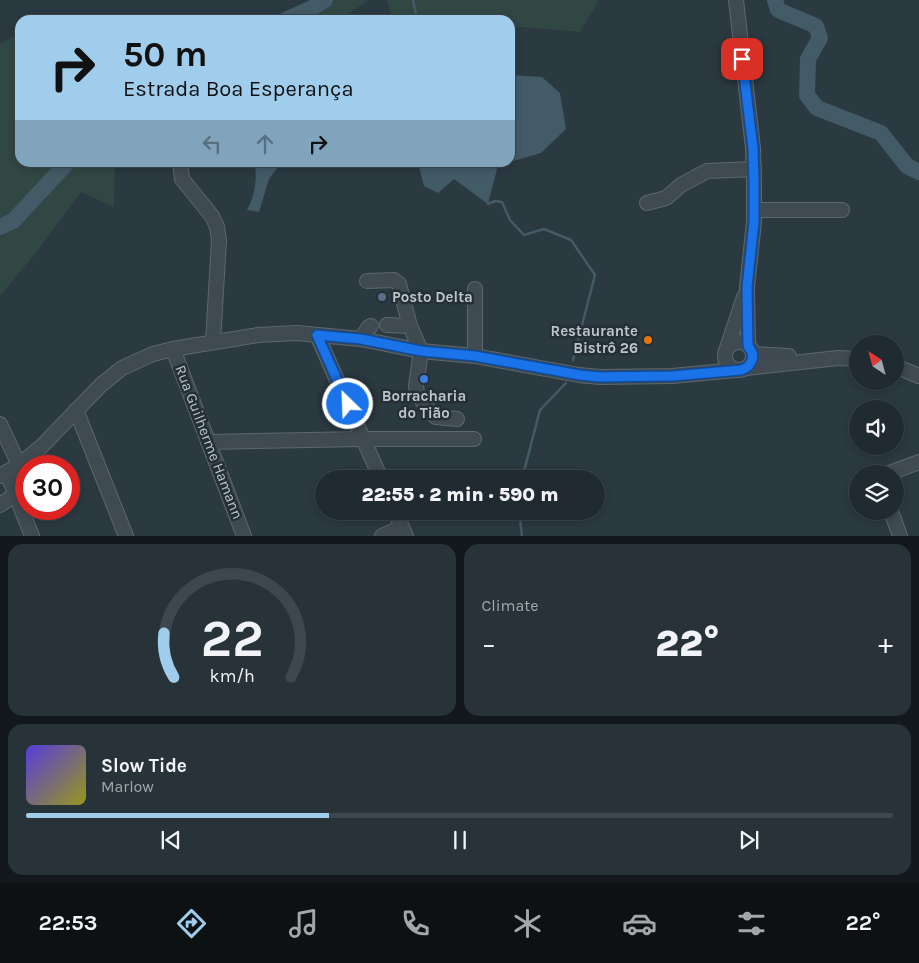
<!DOCTYPE html>
<html lang="en">
<head>
<meta charset="utf-8">
<style>
  body { margin:0; font-family:Karla,sans-serif; background:#283339; color:#f1f3f6; height:100vh; display:flex; flex-direction:column; font-size:19px; white-space:nowrap }
  * { box-sizing:border-box; margin:0 }
  p { font-size:16px; color:#a2a7ab }
  .icon { flex:none; width:28px; height:28px; fill:none; stroke:currentColor; stroke-width:2; stroke-linecap:round; stroke-linejoin:round }
  .map { position:relative; height:536px; overflow:hidden }
  .side { display:flex; flex-direction:column; gap:8px; padding:8px; background:#12181b; flex:1 }
  .side>* { flex:none }
  .banner { position:absolute; left:15px; top:15px; width:500px; height:152px; border-radius:15px; box-shadow:0 2px 8px #0003,0 0 0 1px #3d474d; background:#a0cdec; color:#111; overflow:hidden }
  .needle { width:32px; rotate:324deg }
  .controls { position:absolute; left:849px; top:335px; display:grid; gap:10px }
  .controls a { display:grid; place-items:center; width:55px; height:55px; border-radius:50%; background:#202b31; box-shadow:0 2px 8px #0003,0 0 0 1px #3d474d; font-size:25px }
  .speed { position:absolute; left:15px; top:455px; display:flex; gap:10px; font-size:25px; font-weight:700; text-align:center }
  .speed>* { display:grid; place-content:center; width:65px; height:65px; border-radius:50%; background:#202b31; box-shadow:0 2px 8px #0003,0 0 0 1px #3d474d; line-height:1 }
  .speed .limit { border:8px solid #d22; background:#fff; color:#111 }
  .pin { position:absolute; display:grid; place-items:center; width:42px; height:42px; color:#fff; margin:-21px; border-radius:10px; box-shadow:0 2px 8px #0006 }
  .me { position:absolute; width:55px; margin:-28px; rotate:336deg; stroke-linejoin:round; filter:drop-shadow(0 0 4px #0008) }
  .turn { display:flex; align-items:center; gap:18px; height:105px; padding:0 25px; font-size:22px }
  .turn .icon { width:65px; height:65px; stroke-width:2.5 }
  .turn b { display:block; font-size:35px; line-height:42px }
  .lanes { display:flex; align-items:center; height:48px; padding:0 25px; background:#0003; justify-content:center; gap:25px; direction:ltr }
  .lanes .off { opacity:.35 }
  .big { font-size:38px; font-weight:800; line-height:1.1 }
  .side .card { flex:1; display:flex; flex-direction:column; justify-content:center; gap:8px; min-width:0; padding:0 18px; border-radius:15px; background:#283339 }
  .side .dial { align-items:center; gap:0 }
  .dial svg { height:130px; overflow:visible; fill:none; stroke:#3d474d; stroke-width:7; stroke-linecap:round; text-anchor:middle }
  .dial text { fill:#f1f3f6; stroke:none }
  .song { display:flex; align-items:center; gap:15px }
  .cover { width:60px; height:60px; border-radius:8px; background:linear-gradient(135deg,hsl(250 70% 55%),hsl(60 70% 35%)) }
  .played { height:5px; border-radius:2px; background:linear-gradient(90deg,#a0cdec 35%,#3d474d 35%) }
  .keys { display:flex; justify-content:space-around; direction:ltr }
  .heat { display:flex; justify-content:space-between; align-items:center; font-size:28px; direction:ltr }
  .side .tiles { flex:1; display:grid; gap:8px; grid-template-columns:1fr 1fr }
  .card:last-child { grid-column:span 2 }
  .trip { position:absolute; left:315px; top:470px; width:290px; height:50px; border-radius:25px; background:#202b31; box-shadow:0 2px 8px #0003,0 0 0 1px #3d474d; font-weight:800; line-height:50px; text-align:center }
  .menu { display:flex; height:80px; justify-content:space-around; align-items:center; background:#0d1114; color:#a2a7ab }
  .menu .icon { width:35px; height:35px }
  .menu .selected { color:#a0cdec }
  .menu b { font-size:22px; color:#f1f3f6 }
  .map>svg:first-child { display:block }
  .green { fill:#314743 }
  .water { fill:#435a67 }
  .lines { fill:none; stroke-linecap:round; stroke-linejoin:round }
  .stream { stroke:#435a67; stroke-width:2.5 }
  .river { stroke:#435a67; stroke-width:16 }
  .minor-casing { stroke:#5d686e; stroke-width:16 }
  .minor { stroke:#3f4a51; stroke-width:14 }
  .route-casing { stroke:#114b97; stroke-width:12 }
  .route { stroke:#1a73e8; stroke-width:9 }
  .service-dot { fill:#5c6f8a; stroke:#242f36; stroke-width:2 }
  .food-dot { fill:#e8710a; stroke:#242f36; stroke-width:2 }
  .shop-dot { fill:#3f7fe0; stroke:#242f36; stroke-width:2 }
  .labels { text-anchor:middle; stroke-width:5; stroke-linejoin:round; paint-order:stroke }
  .poi-label { font-size:15px; font-weight:bold; fill:#bcc5cb; stroke:#242f36; text-anchor:start }
  .street-label { font-size:15px; fill:#bcc5cb; stroke:#242f36 }
</style>
</head>
<body>
<div class="map">
<svg width="919" height="536" viewBox="0 0 919 536">
  <rect width="100%" height="100%" fill="#2b3941"/>
  <!-- green -->
  <g class="green">
    <path d="M314,0H369L339,20H267Z"/>
    <path d="M387,0H599L580,32L510,26V20H392Z"/>
    <path d="M20,33V162L115,163L114,207L81,192L38,250L0,296V44Z"/>
  </g>
  <!-- water -->
  <g class="water">
    <path d="M510,75L542,77L560,93L566,129L541,153L510,162Z"/>
    <path d="M255,163H281L269,179L259,212L247,210C255,195 257,180 255,163Z"/>
    <path d="M413,163H506L498,165L488,204L454,179L438,193L424,186L419,167Z"/>
  </g>
  <g class="lines">
    <!-- stream -->
    <g class="stream">
      <path d="M413,0L417,20"/>
      <path d="M488,204L495,201L502,202L510,220L524,235L544,229L571,240L595,275L573,360"/>
      <path d="M522,479L540,410L566,383"/>
      <path d="M519,511L522,536"/>
    </g>
    <!-- river -->
    <g class="river">
      <path d="M775,0L778,10L816,26L820,38L808,59L807,95L817,108L881,133L907,166L919,172"/>
      <path d="M285,20L312,8L325,0"/>
      <path d="M0,227L13,221L68,162"/>
    </g>
    <!-- minor casing -->
    <g class="minor-casing">
      <g id="minor">
        <path d="M736,0L753,148L754,183V222L747,287L748,345"/>
        <path d="M180,162L182,179L212,216L217,227L219,240L213,342"/>
        <path d="M647,203L666,198L681,185L707,171L754,169"/>
        <path d="M754,210H842"/>
        <path d="M367,281L394,280L399,284L410,326L421,351L416,386L417,393L430,412L436,417L457,419"/>
        <path d="M387,325L410,326"/>
        <path d="M317,335L381,479"/>
        <path d="M361,339L368,328L371,326"/>
        <circle cx="739" cy="356" r="14"/>
        <path d="M727,348L744,297"/>
        <path d="M173,349L244,536"/>
        <path d="M753,354L789,356"/>
        <path d="M475,356V289"/>
        <path d="M895,366L919,376"/>
        <path d="M746,368L838,358L858,359"/>
        <path d="M76,410L126,536"/>
        <path d="M0,424L19,465"/>
        <path d="M208,442L363,439H474"/>
        <path d="M7,473L32,536"/>
        <path d="M887,474L919,462"/>
        <path d="M0,476L19,465L41,447L101,385L122,368L153,354L173,349L258,335L297,333L361,339L421,351L475,356L579,375L600,377L672,376L735,370"/>
        <path d="M0,505L16,494"/>
        <path d="M395,511L406,536"/>
        <path d="M891,511L900,536"/>
        <path d="M382,536L402,527"/>
      </g>
    </g>
    <!-- minor -->
    <use href="#minor" class="minor"/>
  </g>
  <g class="lines">
    <!-- route casing -->
    <g class="route-casing">
      <path id="route" d="M348,404L317,335L361,339L421,351L475,356L580,375L600,377L672,376L741,370C753,366 756,355 748,346L747,287L754,222V183L753,148L742,59"/>
    </g>
    <!-- route -->
    <use href="#route" class="route"/>
  </g>
  <!-- markers -->
  <circle class="service-dot" cx="382" cy="297" r="5"/>
  <circle class="food-dot" cx="648" cy="340" r="5"/>
  <circle class="shop-dot" cx="424" cy="379" r="5"/>
  <g class="labels">
    <!-- poi labels -->
    <g class="poi-label">
      <text x="392" y="302">Posto Delta</text>
      <text x="638" y="336" text-anchor="end">Restaurante<tspan x="638" dy="17">Bistrô 26</tspan></text>
      <text x="424" y="401" text-anchor="middle">Borracharia<tspan x="424" dy="17">do Tião</tspan></text>
    </g>
    <!-- street labels -->
    <g class="street-label">
      <text transform="translate(209 442) rotate(69)" y="5">Rua Guilherme Hamann</text>
    </g>
  </g>
</svg>
<div class="controls">
<a><svg class="needle" viewBox="-14 -14 28 28"><path d="M0-13l5 13h-10z" fill="#e53935"/><path d="M0 13l5-13h-10z" fill="#a2a7ab"/></svg></a>
<a><svg class="icon" aria-label="sound" viewBox="0 0 24 24"><path d="M4 9h4l5-4v14l-5-4H4zM17 9q2 3 0 6"/></svg></a>
<a><svg class="icon" aria-label="layers" viewBox="0 0 24 24"><path d="M12 4l9 5-9 5-9-5zM3 14l9 5 9-5"/></svg></a>
</div>
<div class="speed"><div class="limit">30</div></div>
<div class="pin" style="left:742px;top:59px;background:#d93025"><svg class="icon" aria-label="arrive" viewBox="0 0 24 24"><path d="M6 21V4h12l-3 4 3 4H6"/></svg></div>
<svg class="me" style="left:348px;top:404px" viewBox="-20 -20 40 40"><circle r="17" fill="#1a73e8" stroke="#fff" stroke-width="3"/><path d="M0-11L8 9 0 5-8 9z" fill="#fff"/></svg>
<div class="trip">22:55 · 2 min · 590 m</div>
<div class="banner">
<div class="turn"><svg class="icon" aria-label="right" viewBox="0 0 24 24"><path d="M7 20v-9h11M14 6l5 5-5 5"/></svg><div><b>50 m</b>Estrada Boa Esperança</div></div>
<div class="lanes"><svg class="icon off" aria-label="left" viewBox="0 0 24 24"><path d="M17 20v-9H6M10 6l-5 5 5 5"/></svg><svg class="icon off" aria-label="ahead" viewBox="0 0 24 24"><path d="M12 20V5M6 11l6-6 6 6"/></svg><svg class="icon" aria-label="right" viewBox="0 0 24 24"><path d="M7 20v-9h11M14 6l5 5-5 5"/></svg></div>
</div>
</div>
<section class="side">
<div class="tiles">
<div class="card dial"><svg viewBox="0 0 100 80">
<path d="M14 69A42 42 0 1 1 86 69"/>
<path d="M14 69A42 42 0 0 1 8 42" stroke="#a0cdec"/>
<text x="50" y="56" font-size="32" font-weight="700">22</text>
<text x="50" y="72" font-size="11">km/h</text>
</svg></div>
<div class="card"><p>Climate</p>
<div class="heat"><a>−</a><b class="big">22°</b><a>+</a></div>
</div>
<div class="card">
<div class="song"><i class="cover"></i><div><b>Slow Tide</b><p>Marlow</p></div></div>
<div class="played"></div>
<div class="keys"><svg class="icon" aria-label="previous" viewBox="0 0 24 24"><path d="M18 5L8 12l10 7zM5 5v14"/></svg><svg class="icon" aria-label="pause" viewBox="0 0 24 24"><path d="M8 5v14M16 5v14"/></svg><svg class="icon" aria-label="next" viewBox="0 0 24 24"><path d="M6 5l10 7-10 7zM19 5v14"/></svg></div>
</div>
</div>
</section>
<nav class="menu">
<b>22:53</b>
<svg class="icon selected" aria-label="directions" viewBox="0 0 24 24"><path d="M12 3l9 9-9 9-9-9zM9 14v-3h6M13 9l2 2-2 2"/></svg>
<svg class="icon" aria-label="music" viewBox="0 0 24 24"><path d="M9 18V5l10-2v13"/><circle cx="6" cy="18" r="3"/><circle cx="16" cy="16" r="3"/></svg>
<svg class="icon" aria-label="phone" viewBox="0 0 24 24"><path d="M5 4h4l2 5-3 2q2 4 5 5l2-3 5 2v4C11 20 4 13 5 4z"/></svg>
<svg class="icon" aria-label="climate" viewBox="0 0 24 24"><path d="M12 3v18M4 7l16 10M4 17L20 7"/></svg>
<svg class="icon" aria-label="car" viewBox="0 0 24 24"><path d="M5 17H2v-5l4-1 3-4h7l3 4 3 1v5h-3M9 17h6M6 11h13"/><circle cx="7" cy="17" r="2"/><circle cx="17" cy="17" r="2"/></svg>
<svg class="icon" aria-label="filters" viewBox="0 0 24 24"><path d="M4 7h16M4 17h16"/><circle cx="9" cy="7" r="2"/><circle cx="15" cy="17" r="2"/></svg>
<b>22°</b>
</nav>
</body>
</html>
